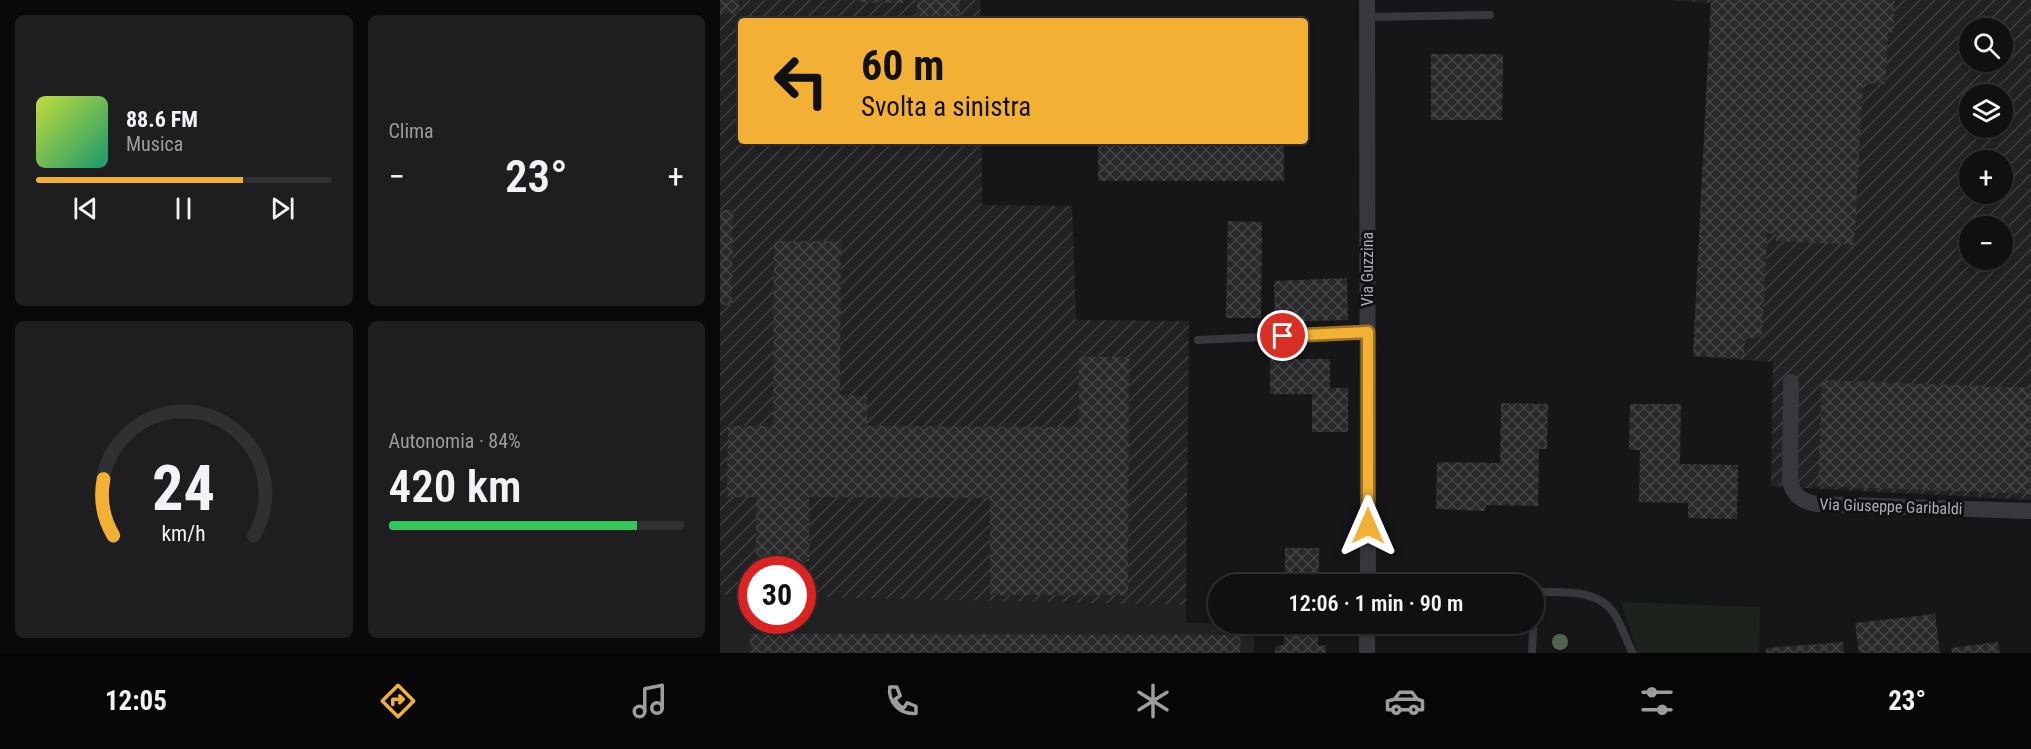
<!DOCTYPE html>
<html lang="it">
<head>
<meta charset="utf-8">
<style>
  body { margin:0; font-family:"Roboto Condensed",sans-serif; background:#1e1e20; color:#f1f3f6; height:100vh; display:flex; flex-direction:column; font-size:22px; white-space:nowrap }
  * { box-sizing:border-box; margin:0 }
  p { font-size:20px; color:#9c9d9f }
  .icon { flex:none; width:33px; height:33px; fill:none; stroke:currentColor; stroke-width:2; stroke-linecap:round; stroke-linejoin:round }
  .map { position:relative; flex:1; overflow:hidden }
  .drawer { display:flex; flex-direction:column; gap:15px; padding:15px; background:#09090a; width:720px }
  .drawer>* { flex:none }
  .banner { position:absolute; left:18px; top:18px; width:570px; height:126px; border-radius:6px; box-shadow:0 3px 9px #0003,0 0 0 2px #303032; background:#f2b134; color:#111; overflow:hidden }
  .fabs { position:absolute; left:1239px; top:18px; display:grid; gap:12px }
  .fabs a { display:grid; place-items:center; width:54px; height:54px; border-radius:50%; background:#101012; box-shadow:0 3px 9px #0003,0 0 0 2px #303032; font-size:30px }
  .speed { position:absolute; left:18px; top:556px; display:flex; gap:12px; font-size:30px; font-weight:700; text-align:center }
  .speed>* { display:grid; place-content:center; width:78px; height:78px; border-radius:50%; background:#101012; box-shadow:0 3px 9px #0003,0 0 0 2px #303032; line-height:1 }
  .speed .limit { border:9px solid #d22; background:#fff; color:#111 }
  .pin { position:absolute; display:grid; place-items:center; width:51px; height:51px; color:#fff; margin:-26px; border:3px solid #fff; border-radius:50%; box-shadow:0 2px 6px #0007 }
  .me { position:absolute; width:66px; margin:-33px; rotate:0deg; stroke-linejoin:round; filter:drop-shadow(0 0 4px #0008) }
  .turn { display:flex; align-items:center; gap:21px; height:126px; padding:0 24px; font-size:27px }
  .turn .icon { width:78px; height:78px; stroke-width:2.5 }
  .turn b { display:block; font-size:42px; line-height:51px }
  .big { font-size:45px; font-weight:600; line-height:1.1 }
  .drawer .widget { flex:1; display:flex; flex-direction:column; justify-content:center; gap:9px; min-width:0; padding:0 21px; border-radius:9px; background:#1e1e20 }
  .drawer .dial { align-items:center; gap:0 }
  .dial svg { height:156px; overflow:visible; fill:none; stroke:#303032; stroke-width:7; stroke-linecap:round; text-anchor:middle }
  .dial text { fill:#f1f3f6; stroke:none }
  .song { display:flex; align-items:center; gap:18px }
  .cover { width:72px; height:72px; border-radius:9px; background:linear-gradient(135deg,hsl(70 70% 55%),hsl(160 70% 35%)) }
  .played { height:6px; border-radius:3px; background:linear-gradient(90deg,#f2b134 70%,#303032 70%) }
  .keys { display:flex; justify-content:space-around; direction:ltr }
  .heat { display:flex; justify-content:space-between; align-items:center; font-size:33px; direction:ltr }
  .charge { height:9px; border-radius:4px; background:linear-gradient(90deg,#34c759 84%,#303032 0) }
  .drawer .tiles { flex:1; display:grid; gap:15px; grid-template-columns:repeat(2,1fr) }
  .trip { position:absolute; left:488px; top:574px; width:336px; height:60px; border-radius:30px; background:#101012; box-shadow:0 3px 9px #0003,0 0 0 2px #303032; font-weight:600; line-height:60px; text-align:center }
  .menu { display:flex; height:96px; justify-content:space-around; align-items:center; background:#060607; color:#9c9d9f }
  .menu .icon { width:42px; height:42px }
  .menu .active { color:#f2b134 }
  .menu b { font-size:27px; color:#f1f3f6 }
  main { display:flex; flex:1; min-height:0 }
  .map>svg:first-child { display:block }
  .built { fill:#222225 }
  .industrial { fill:url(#industrial-furrows); fill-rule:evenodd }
  .park { fill:#1c231d }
  .building { fill:url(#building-cross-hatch) }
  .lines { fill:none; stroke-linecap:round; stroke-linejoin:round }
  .lane { stroke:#37383d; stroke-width:8 }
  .street { stroke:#37383d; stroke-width:16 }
  .tree { fill:#506452 }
  .route-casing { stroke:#9d7322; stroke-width:15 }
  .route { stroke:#f2b134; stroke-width:10 }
  .labels { text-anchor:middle; stroke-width:6; stroke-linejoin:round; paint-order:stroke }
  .street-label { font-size:16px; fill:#a8adb8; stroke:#111113 }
</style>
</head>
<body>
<main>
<section class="drawer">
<div class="tiles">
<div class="widget">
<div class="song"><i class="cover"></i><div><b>88.6 FM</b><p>Musica</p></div></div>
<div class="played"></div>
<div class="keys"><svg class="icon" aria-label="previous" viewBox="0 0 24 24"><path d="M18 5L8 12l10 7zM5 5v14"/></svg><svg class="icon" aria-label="pause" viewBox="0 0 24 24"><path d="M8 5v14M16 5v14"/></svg><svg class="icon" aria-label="next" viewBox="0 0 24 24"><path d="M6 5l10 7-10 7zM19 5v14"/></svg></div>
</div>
<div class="widget"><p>Clima</p>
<div class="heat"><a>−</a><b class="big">23°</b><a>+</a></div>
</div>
<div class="widget dial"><svg viewBox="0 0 100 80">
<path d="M14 69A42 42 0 1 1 86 69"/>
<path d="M14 69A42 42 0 0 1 9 40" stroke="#f2b134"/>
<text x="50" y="56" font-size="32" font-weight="700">24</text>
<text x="50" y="72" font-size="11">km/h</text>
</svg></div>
<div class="widget"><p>Autonomia · 84%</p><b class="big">420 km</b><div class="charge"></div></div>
</div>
</section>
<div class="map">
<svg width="1311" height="653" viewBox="0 0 1311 653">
  <defs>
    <pattern id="industrial-furrows" width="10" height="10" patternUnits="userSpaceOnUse" patternTransform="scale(1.5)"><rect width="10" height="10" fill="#222225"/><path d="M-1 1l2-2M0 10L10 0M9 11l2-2" fill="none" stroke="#3f3f43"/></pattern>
    <pattern id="building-cross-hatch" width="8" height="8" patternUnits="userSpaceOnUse" patternTransform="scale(1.5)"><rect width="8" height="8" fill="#29292c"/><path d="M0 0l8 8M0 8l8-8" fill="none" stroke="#454548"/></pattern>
  </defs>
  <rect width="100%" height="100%" fill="#161618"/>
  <!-- built -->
  <path class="built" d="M0,595L31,596L32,621H82L83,597L466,605V623L534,624V653H0Z"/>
  <!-- industrial -->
  <g class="industrial">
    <path d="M0,0H260L261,21H21V141H262V205L352,206L356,320L469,321L466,605L83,597L82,570H32L31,596L0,595Z"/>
    <path d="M949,0H1311V500L1051,486L1053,362L973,356L991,3ZM1250,28H1282V62H1250ZM1250,94H1282V128H1250ZM1250,160H1282V194H1250ZM1250,226H1282V260H1250Z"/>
  </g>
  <!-- park -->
  <path class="park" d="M901,602L1040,607L1039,653H918Z"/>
  <!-- building -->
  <g class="building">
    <path d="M0,0H19V14L0,13Z"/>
    <path d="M137,0H183V3L137,2Z"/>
    <path d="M197,0H240L239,21H197Z"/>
    <path d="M991,0H1175L1173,33H1168L1165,84L1143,83L1134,245L1056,241V234L1047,233L1042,338H1025L1024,358L973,356Z"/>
    <path d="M711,54H783L782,120H711Z"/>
    <rect x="378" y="141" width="186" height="40"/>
    <path d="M0,210H13L12,305H0Z"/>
    <path d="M508,221L542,222L541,318H506Z"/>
    <path d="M54,241H121L120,395L147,396V426L359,427V357H409L408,595H270V498L89,497V561H36V497H7L8,426H53Z"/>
    <path d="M627,278L628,320L555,322L554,281Z"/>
    <path d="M550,359H610V388H628V432H592V394H550Z"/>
    <path d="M1102,380L1311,388V494L1098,486Z"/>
    <path d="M781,403L828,404L827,449H819L818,506L766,505L765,511L716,509L717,462L780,463Z"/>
    <path d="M910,404H961L960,464L1018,465L1017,519L968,518V503L919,502L920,450H909Z"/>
    <rect x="565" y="548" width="34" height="37"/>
    <path d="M1215,614L1220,653H1139L1135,623Z"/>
    <path d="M564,624H598V646L606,645V653H555L556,646L564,645Z"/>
    <path d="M30,634L521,635L520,653H30Z"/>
    <path d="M1123,642L1124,653H1046V648Z"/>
    <path d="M1278,642L1280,653H1232L1231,648Z"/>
  </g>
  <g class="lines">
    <!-- lane -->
    <g class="lane">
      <path d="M647,17L770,15"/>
      <path d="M478,340L647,332"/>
      <path d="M813,592C841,593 878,587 895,615C902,626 906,641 913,653"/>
      <path d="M812,652L815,592"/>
    </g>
    <!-- street -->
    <g class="street">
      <path d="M647,0L648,585"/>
      <path d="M1071,382L1070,481C1073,496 1083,502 1097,504L1311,511"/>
      <path d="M647,653V624"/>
    </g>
  </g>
  <!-- trees -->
  <circle class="tree" cx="840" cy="642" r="8"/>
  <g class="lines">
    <!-- route casing -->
    <g class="route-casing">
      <path id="route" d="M563,336L648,332V526"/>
    </g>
    <!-- route -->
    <use href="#route" class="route"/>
  </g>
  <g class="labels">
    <!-- street labels -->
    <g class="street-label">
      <text transform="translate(647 269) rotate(-90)" y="6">Via Guzzina</text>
      <text transform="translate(1171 506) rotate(2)" y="6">Via Giuseppe Garibaldi</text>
    </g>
  </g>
</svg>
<div class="fabs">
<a><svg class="icon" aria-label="search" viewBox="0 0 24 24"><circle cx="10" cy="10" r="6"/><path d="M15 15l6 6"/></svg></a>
<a><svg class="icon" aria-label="layers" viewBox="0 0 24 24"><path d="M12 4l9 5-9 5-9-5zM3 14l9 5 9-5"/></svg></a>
<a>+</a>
<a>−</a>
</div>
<div class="speed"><div class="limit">30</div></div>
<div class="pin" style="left:563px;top:336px;background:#d93025"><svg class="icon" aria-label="arrive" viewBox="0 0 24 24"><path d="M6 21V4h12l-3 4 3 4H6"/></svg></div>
<svg class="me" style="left:648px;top:526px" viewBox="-20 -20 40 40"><path d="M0-17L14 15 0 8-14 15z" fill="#f2b134" stroke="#fff" stroke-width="4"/></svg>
<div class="trip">12:06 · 1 min · 90 m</div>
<div class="banner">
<div class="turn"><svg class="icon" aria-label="left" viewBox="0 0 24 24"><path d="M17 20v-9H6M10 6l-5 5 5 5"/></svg><div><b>60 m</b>Svolta a sinistra</div></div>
</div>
</div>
</main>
<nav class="menu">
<b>12:05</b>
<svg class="icon active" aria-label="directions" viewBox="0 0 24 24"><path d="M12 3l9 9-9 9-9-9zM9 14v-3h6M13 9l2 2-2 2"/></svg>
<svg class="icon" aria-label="music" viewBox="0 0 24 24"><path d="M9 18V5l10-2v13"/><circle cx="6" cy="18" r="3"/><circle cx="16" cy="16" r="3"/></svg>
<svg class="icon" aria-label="phone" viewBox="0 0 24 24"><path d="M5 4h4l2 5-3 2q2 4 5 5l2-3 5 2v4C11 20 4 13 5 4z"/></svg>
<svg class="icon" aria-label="climate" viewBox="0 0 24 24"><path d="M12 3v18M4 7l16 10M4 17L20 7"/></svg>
<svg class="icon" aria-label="car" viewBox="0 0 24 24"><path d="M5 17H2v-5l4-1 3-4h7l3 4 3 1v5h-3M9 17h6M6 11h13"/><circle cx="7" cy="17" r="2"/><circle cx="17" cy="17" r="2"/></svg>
<svg class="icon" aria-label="filters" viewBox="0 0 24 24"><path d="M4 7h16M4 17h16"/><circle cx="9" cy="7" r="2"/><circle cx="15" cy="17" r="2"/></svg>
<b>23°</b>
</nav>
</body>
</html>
